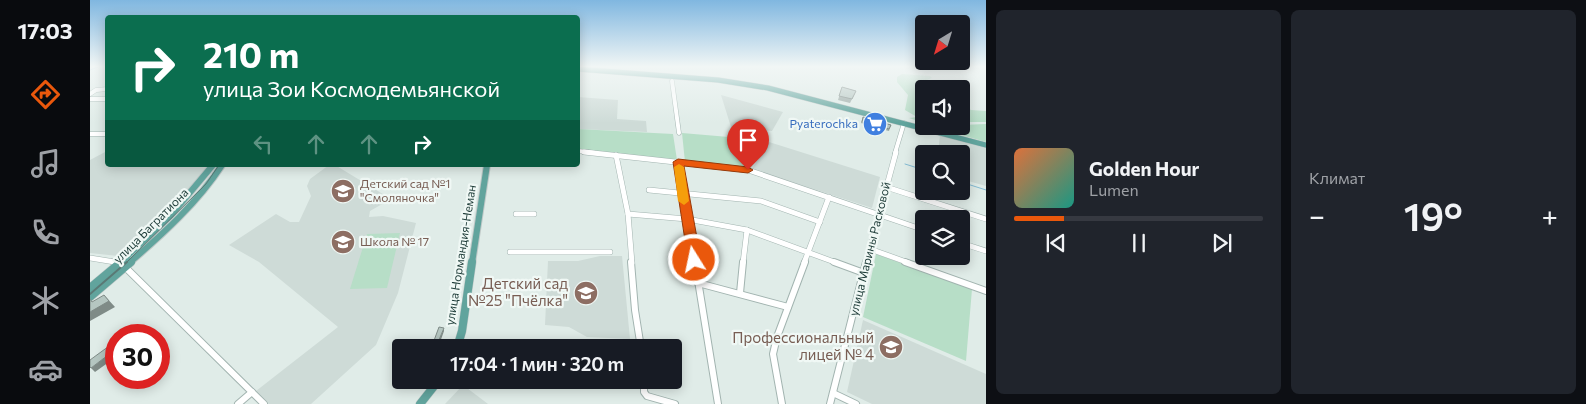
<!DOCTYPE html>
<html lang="ru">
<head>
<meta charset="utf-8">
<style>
  body { margin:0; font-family:Commissioner,sans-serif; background:#20242c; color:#f1f3f6; height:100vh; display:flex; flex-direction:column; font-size:19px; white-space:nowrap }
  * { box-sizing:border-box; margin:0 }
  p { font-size:16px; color:#9ea1a6 }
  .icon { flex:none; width:28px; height:28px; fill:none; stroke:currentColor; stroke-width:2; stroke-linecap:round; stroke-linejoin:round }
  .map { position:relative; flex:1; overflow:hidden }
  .side { display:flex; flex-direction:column; gap:10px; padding:10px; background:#0d0f14; width:600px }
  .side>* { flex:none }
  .top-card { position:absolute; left:15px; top:15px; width:475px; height:152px; border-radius:5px; box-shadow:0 2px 12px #0003; background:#0b6e4f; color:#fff; overflow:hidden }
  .needle { width:32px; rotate:218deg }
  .fabs { position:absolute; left:825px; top:15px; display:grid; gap:10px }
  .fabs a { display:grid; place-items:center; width:55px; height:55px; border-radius:5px; background:#171b24; box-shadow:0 2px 12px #0003; font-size:25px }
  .speed { position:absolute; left:15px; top:324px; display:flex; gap:10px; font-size:25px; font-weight:700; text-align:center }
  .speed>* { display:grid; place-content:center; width:65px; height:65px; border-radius:50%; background:#171b24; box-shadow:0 2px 12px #0003; line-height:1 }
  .speed .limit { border:8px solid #d22; background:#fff; color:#111 }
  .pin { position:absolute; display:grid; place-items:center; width:42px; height:42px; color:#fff; margin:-51px -21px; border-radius:50% 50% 50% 0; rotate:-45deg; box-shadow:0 0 5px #0007 }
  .pin .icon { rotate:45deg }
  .me { position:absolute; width:55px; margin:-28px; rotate:350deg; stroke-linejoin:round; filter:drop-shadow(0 0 4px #0008) }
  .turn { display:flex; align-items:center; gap:18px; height:105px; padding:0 15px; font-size:22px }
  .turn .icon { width:65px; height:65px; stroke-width:2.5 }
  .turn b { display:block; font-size:35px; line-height:42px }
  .lanes { display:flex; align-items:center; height:48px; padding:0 15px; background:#0003; justify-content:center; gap:25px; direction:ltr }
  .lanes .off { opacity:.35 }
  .big { font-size:38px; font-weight:600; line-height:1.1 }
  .side .card { flex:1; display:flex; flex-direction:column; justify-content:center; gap:8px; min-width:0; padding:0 18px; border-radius:8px; background:#20242c }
  .song { display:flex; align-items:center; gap:15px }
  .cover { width:60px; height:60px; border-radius:8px; background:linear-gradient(135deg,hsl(20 70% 55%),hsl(170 70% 35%)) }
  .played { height:5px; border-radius:2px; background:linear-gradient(90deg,#ea580c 20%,#363941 20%) }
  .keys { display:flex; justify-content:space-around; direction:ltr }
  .heat { display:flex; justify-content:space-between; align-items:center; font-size:28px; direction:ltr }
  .side .tiles { flex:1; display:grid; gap:10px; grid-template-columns:repeat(2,1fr) }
  .trip { position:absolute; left:302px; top:339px; width:290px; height:50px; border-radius:5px; background:#171b24; box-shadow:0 2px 12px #0003; font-weight:600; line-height:50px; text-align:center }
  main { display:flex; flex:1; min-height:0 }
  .dock { display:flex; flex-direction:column; width:90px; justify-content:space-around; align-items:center; background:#090b0e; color:#9ea1a6 }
  .dock .icon { width:35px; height:35px }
  .dock .active { color:#ea580c }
  .dock b { font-size:22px; color:#f1f3f6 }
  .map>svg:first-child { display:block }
  .built { fill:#cedbd7 }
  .green { fill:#b7dec7 }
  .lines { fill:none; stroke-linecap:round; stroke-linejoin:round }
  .stream { stroke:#84bcd4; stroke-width:1 }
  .minor-far2-casing { stroke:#a2b4b0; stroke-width:5 }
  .minor-far1-casing { stroke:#a2b4b0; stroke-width:6 }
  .minor-casing { stroke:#a2b4b0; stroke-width:8 }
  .major-far2-casing { stroke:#c0c9c8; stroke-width:6 }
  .major-far1-casing { stroke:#c0c9c8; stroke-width:8 }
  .major-casing { stroke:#c0c9c8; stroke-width:9 }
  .minor-far2 { stroke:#fff; stroke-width:4 }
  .minor-far1 { stroke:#fff; stroke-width:5 }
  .minor { stroke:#fff; stroke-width:6 }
  .major-far2 { stroke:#61a49d; stroke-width:5 }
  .major-far1 { stroke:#61a49d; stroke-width:6 }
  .major { stroke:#61a49d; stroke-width:8 }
  .tram-far1 { stroke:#5a7975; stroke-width:1 }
  .tram { stroke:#5a7975; stroke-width:2 }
  .wall { fill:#9caaa6 }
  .shaded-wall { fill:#7f8b87 }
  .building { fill:#b5c6c1; stroke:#7f8b87 }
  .route { fill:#ea580c; stroke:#983908 }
  .slow { fill:#f59e0b }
  .labels { text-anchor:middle; stroke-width:4.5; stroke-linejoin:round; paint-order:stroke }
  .shop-label { font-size:12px; fill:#366cbe; stroke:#f0f8f5; text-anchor:end }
  .education-label { font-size:12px; fill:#785e54; stroke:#f0f8f5; text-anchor:start }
  .street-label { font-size:12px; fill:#1f3d39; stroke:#f0f8f5 }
  .near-education-label { font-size:15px; fill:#785e54; stroke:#f0f8f5; text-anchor:end }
</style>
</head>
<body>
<main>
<nav class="dock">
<b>17:03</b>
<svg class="icon active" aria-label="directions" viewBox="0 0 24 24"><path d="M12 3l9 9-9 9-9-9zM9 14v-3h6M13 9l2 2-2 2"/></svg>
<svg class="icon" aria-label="music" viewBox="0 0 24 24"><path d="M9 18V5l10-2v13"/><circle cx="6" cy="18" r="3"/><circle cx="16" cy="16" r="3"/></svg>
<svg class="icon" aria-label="phone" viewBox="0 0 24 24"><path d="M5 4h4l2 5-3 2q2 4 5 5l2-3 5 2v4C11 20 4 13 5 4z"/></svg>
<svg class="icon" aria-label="climate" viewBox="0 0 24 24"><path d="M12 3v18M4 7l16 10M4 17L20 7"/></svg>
<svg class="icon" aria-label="car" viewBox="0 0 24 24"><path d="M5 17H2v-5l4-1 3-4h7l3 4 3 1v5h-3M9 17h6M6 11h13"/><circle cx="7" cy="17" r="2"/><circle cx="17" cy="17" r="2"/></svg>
</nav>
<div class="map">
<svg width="896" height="404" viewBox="0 0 896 404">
  <rect width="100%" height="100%" fill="#e0ece8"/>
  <!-- built -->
  <g class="built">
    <path d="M631,95L693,112L682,131L641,127Z"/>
    <path d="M488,97L528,100L527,119L556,121L557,132L488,129Z"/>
    <path d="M850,135L896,148V186L871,179V154H848Z"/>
    <path d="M679,142L790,177L782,208L662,169Z"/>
    <path d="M17,151L18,165H118L105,183L28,256L0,253V160Z"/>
    <path d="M239,165H245L301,199L280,211L279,217L293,216L326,223L308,293L286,345L221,404H179L166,391L248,327L169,262L139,245L186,214L200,222H209L221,196L217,186L220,179Z"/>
    <path d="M510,256H532L540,339L497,337L479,327L455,325L458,261H488Z"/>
    <path d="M773,320L896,374V404H782L757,392Z"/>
    <path d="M373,385L398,404H355Z"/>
  </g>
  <!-- green -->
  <g class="green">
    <path d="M812,74L840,76L842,78L837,80L848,89H834V123L819,118L827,117L815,110L818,95L807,82V77Z"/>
    <path d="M871,104L881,110L896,111V122H871V118H877L871,112Z"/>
    <path d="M896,124V142L839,126H871V125Z"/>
    <path d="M488,129L583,134L587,160L488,149Z"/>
    <path d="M592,133L675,140L660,169L595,162Z"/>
    <path d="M310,233L297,288L260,289L277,234Z"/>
    <path d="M786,254L882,289L876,361L773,317Z"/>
  </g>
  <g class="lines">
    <!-- stream -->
    <g class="stream">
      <path d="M0,70L8,67"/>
      <path d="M815,164L834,170"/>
      <path d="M871,182L896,190"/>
    </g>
    <!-- minor-far2 casing -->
    <g class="minor-far2-casing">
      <g id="minor-far2">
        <path d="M582,81L589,133"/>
        <path d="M0,94L6,90L18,89"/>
        <path d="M0,99H18"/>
        <path d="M0,134H18"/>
        <path d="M488,151L505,153"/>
        <path d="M805,153L814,123"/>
      </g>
    </g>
    <!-- minor-far1 casing -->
    <g class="minor-far1-casing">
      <g id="minor-far1">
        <path d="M494,152L658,170L834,230"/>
        <path d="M526,155L538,214L542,263"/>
        <path d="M588,162L605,263"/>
        <path d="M796,187L896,219"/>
        <path d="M559,190L671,201L730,222"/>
        <path d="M426,214H444"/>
        <path d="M538,214L597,219L657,230L747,263"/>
        <path d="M871,243L896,251"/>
        <path d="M780,249L819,263"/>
        <path d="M420,252H520"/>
        <path d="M0,258L31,263"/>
        <path d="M653,263L657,230"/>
        <path d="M714,263L739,197"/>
        <path d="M776,263L806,152"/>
      </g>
    </g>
    <!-- minor casing -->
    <g class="minor-casing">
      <g id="minor">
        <path d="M24,262L31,263L174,404"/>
        <path d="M541,262L545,310L551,348"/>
        <path d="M605,262L628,404"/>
        <path d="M744,262L774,273"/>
        <path d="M815,262L896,291"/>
        <path d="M608,283L698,307"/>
        <path d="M650,293L653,262"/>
        <path d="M554,380V392L557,396L585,404"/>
        <path d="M743,393L766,404"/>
        <path d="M148,404L162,392"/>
        <path d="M692,404L683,354L687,337L715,262"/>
        <path d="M740,404L776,262"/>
      </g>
    </g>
    <!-- major-far2 casing -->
    <g class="major-far2-casing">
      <path id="major-far2" d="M488,69L628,80L678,88L896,145"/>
    </g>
    <!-- major-far1 casing -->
    <g class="major-far1-casing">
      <g id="major-far1">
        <path d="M30,263L81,215L123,165"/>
        <path d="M39,263C73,234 108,202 132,165"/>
        <path d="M382,263L397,165"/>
      </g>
    </g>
    <!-- major casing -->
    <g class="major-casing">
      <g id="major">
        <path d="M0,288L31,262"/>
        <path d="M0,297L41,262"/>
        <path d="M367,348L372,331L382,262"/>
        <path d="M330,404L349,380"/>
      </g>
    </g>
    <!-- minor-far2 -->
    <use href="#minor-far2" class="minor-far2"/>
    <!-- minor-far1 -->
    <use href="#minor-far1" class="minor-far1"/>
    <!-- minor -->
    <use href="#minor" class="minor"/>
    <!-- major-far2 -->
    <use href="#major-far2" class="major-far2"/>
    <!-- major-far1 -->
    <use href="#major-far1" class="major-far1"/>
    <!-- major -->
    <use href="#major" class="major"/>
    <!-- tram-far1 -->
    <path class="tram-far1" d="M36,263L116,184L129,165"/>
    <!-- tram -->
    <path class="tram" d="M0,294L37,262"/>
  </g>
  <!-- wall -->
  <g class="wall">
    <path d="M752,87L766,91L760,103L748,100Z"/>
    <path d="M773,117L801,125L799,131L795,130L794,131L771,123Z"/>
  </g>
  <!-- shaded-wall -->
  <g class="shaded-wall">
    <path d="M14,295L25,307L0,321V312L7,307Z"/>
    <path d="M354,328V331L348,348H346Z"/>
    <path d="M26,349V357L5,372L1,368Z"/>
  </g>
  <!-- building -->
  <g class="building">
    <path d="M752,87L766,91L762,99L749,96Z"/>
    <path d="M773,117L801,125L799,129L795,128V130L772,122Z"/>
    <path d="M14,295L19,301L0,312V299L2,302Z"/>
    <path d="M349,327L354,328L346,347L342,346Z"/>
    <path d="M26,341V349L1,368L0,367V360Z"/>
  </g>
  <!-- sky -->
  <linearGradient id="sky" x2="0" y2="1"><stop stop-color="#80b7e0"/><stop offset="0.54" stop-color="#f1f6f5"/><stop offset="1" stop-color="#f1f6f5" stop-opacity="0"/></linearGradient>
  <rect width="896" height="123" fill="url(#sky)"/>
  <!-- route -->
  <path class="route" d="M588,159L658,167L663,170L658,173L594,166L611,260L609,264H600L598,260L583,162Z"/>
  <!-- slow -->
  <path class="slow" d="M589,164L594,167L599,201L594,205L588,201L584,167Z"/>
  <!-- icons -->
  <defs>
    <g id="supermarket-disc" transform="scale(1.25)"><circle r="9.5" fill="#3f7fe0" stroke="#f0f8f5"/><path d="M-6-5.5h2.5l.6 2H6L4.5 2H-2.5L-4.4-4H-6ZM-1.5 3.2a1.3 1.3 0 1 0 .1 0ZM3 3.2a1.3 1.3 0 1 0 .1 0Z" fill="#fff"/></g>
    <g id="school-disc" transform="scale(1.25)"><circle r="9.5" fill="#8d6e63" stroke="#f0f8f5"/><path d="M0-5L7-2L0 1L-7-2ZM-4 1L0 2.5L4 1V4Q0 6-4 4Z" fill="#fff"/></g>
    <g id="university-disc" transform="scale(1.25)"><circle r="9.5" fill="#8d6e63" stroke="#f0f8f5"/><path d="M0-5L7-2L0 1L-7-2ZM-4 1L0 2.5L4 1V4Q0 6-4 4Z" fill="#fff"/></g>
  </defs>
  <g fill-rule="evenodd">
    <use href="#supermarket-disc" x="785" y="124"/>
    <use href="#school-disc" x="253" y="191"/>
    <use href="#school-disc" x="253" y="242"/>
    <use href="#school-disc" x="496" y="293"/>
    <use href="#university-disc" x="801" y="347"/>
  </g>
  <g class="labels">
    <!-- shop labels -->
    <g class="shop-label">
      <text x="768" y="128">Pyaterochka</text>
    </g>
    <!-- education labels -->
    <g class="education-label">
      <text x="270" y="188">Детский сад №1<tspan x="270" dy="14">"Смоляночка"</tspan></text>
      <text x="270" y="246">Школа № 17</text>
    </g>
    <!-- street labels -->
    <g class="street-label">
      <text transform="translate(61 226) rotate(-45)" y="4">улица Багратиона</text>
      <text transform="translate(780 249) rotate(-76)" y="4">улица Марины Расковой</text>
      <text transform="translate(371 255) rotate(-81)" y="4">улица Нормандия-Неман</text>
    </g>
    <!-- near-education labels -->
    <g class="near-education-label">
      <text x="478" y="289">Детский сад<tspan x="478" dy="17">№25 "Пчёлка"</tspan></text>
      <text x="784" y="343">Профессиональный<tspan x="784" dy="17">лицей № 4</tspan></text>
    </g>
  </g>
</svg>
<div class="fabs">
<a><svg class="needle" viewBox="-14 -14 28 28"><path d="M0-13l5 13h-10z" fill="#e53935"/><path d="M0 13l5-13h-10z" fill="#9ea1a6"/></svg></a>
<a><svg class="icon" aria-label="sound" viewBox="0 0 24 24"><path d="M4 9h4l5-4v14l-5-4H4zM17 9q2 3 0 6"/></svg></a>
<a><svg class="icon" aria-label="search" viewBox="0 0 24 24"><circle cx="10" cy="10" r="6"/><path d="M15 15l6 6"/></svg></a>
<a><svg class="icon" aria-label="layers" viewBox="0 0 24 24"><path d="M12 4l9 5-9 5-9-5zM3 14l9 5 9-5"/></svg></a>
</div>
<div class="speed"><div class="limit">30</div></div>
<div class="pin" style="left:658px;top:170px;background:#d93025"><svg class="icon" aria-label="arrive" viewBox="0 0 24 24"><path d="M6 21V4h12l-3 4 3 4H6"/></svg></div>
<svg class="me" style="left:604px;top:260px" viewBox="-20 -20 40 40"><circle r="17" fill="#ea580c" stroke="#fff" stroke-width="3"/><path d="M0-11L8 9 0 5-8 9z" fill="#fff"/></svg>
<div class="trip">17:04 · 1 мин · 320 m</div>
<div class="top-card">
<div class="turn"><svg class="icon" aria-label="right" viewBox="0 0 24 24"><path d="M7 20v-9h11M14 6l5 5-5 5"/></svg><div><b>210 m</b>улица Зои Космодемьянской</div></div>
<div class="lanes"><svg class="icon off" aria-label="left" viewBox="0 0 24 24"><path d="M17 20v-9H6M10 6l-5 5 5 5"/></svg><svg class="icon off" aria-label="ahead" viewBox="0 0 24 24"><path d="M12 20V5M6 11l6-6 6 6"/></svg><svg class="icon off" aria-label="ahead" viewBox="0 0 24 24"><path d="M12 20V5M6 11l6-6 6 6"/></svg><svg class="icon" aria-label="right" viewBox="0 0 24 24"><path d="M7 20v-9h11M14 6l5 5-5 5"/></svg></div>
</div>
</div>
<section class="side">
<div class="tiles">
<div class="card">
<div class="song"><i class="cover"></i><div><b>Golden Hour</b><p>Lumen</p></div></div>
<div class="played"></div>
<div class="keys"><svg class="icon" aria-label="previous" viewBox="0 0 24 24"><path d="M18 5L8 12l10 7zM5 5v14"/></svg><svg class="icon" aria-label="pause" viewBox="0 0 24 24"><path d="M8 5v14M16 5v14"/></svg><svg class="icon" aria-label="next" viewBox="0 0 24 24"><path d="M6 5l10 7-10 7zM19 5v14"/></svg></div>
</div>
<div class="card"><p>Климат</p>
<div class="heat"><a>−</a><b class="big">19°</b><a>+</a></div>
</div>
</div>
</section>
</main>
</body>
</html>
